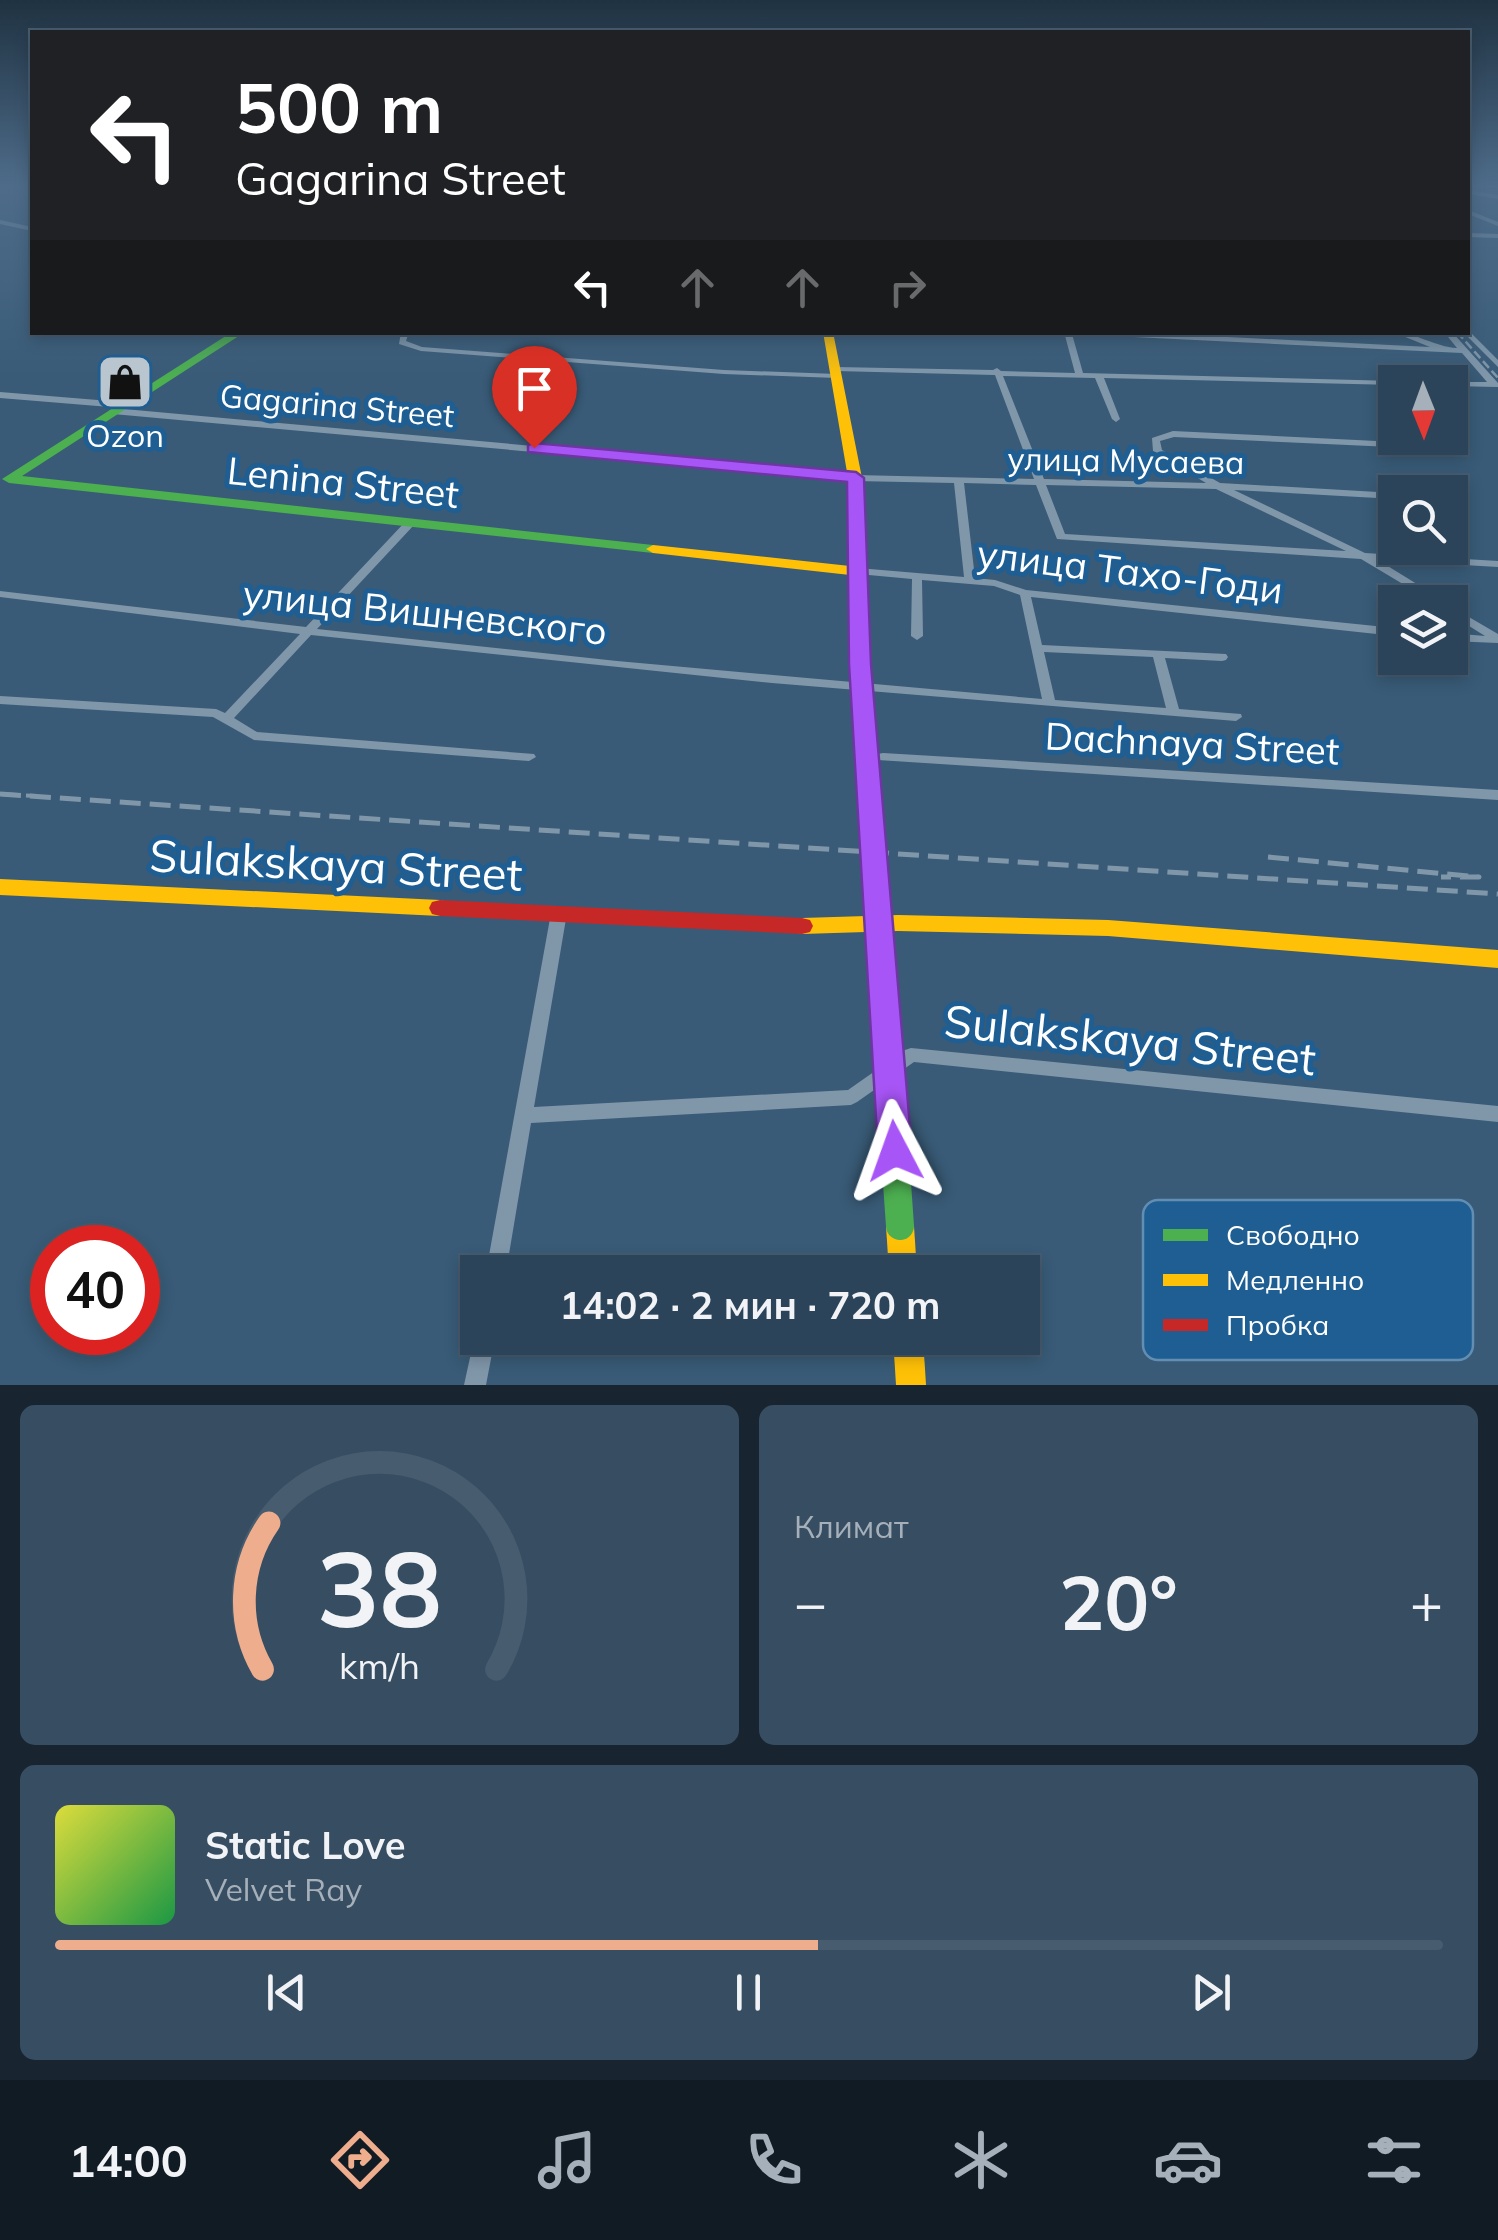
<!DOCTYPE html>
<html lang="ru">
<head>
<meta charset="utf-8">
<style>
  body { margin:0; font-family:Mulish,sans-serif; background:#374e62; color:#f1f3f6; height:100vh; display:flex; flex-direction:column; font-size:38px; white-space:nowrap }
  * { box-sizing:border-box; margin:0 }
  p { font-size:32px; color:#a6b0ba }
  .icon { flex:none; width:55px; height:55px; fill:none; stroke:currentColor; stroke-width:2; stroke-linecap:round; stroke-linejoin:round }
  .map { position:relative; height:1385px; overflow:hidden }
  .side { display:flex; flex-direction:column; gap:20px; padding:20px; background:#182531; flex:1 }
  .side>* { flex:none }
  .banner { position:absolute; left:30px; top:30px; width:1440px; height:305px; border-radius:0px; box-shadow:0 5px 15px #0003,0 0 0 2px #475c6f; background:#202124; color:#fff; overflow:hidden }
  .needle { width:65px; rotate:179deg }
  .fabs { position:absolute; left:1378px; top:365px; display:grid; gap:20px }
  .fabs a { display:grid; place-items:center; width:90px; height:90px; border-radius:0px; background:#2b4459; box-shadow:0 5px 15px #0003,0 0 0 2px #475c6f; font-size:50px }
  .speed { position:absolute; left:30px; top:1225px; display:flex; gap:20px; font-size:50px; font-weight:700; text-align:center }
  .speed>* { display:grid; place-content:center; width:130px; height:130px; border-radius:50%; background:#2b4459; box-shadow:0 5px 15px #0003,0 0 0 2px #475c6f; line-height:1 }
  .speed .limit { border:15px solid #d22; background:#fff; color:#111 }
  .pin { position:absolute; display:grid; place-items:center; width:85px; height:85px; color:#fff; margin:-102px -42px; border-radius:50% 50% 50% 0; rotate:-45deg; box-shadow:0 0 10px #0007 }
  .pin .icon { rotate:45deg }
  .me { position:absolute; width:110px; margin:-55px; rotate:356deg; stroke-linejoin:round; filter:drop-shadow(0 0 8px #0008) }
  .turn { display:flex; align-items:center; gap:35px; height:210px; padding:0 40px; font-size:45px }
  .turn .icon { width:130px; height:130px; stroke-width:2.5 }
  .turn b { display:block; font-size:70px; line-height:85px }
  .lanes { display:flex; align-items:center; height:95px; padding:0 40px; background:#0003; justify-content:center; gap:50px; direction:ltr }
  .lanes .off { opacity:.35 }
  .big { font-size:75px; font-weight:700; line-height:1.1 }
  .side .card { flex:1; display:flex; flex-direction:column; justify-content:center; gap:15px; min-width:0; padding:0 35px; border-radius:15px; background:#374e62 }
  .side .dial { align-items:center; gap:0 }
  .dial svg { height:260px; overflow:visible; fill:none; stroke:#475c6f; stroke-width:7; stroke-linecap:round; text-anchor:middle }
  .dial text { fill:#f1f3f6; stroke:none }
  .song { display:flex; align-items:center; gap:30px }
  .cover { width:120px; height:120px; border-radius:15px; background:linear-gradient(135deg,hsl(60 70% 55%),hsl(140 70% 35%)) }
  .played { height:10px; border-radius:5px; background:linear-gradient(90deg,#eead8d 55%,#475c6f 55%) }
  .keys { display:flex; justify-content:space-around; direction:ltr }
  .heat { display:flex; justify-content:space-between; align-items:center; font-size:55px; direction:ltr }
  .side .tiles { flex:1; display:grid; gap:20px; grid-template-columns:1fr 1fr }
  .card:last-child { grid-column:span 2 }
  .trip { position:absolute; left:460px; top:1255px; width:580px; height:100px; border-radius:0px; background:#2b4459; box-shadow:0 5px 15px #0003,0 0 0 2px #475c6f; font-weight:700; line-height:100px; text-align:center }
  .tab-bar { display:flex; height:160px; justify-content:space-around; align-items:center; background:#111b24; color:#a6b0ba }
  .tab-bar .icon { width:70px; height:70px }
  .tab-bar .selected { color:#eead8d }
  .tab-bar b { font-size:45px; color:#f1f3f6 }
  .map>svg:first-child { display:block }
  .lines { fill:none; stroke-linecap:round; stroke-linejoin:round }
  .street { fill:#8097aa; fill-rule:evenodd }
  .fast { fill:#4caf50; fill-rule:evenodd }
  .slow { fill:#ffc107; fill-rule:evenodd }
  .jam { fill:#c62828; fill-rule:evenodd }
  .rail-far2 { stroke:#8097a9; stroke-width:2.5; stroke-dasharray:9 4; stroke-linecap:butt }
  .rail-far1 { stroke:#8097a9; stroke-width:4; stroke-dasharray:18 8; stroke-linecap:butt }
  .rail { stroke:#8097a9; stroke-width:5; stroke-dasharray:21 9; stroke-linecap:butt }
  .fast-bridge-far2 { stroke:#4caf50; stroke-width:18 }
  .fast-bridge-far1 { stroke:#4caf50; stroke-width:21 }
  .fast-bridge { stroke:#4caf50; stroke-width:28 }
  .route { fill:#a855f7; stroke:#6d37a1; stroke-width:2.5 }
  .labels { text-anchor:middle; stroke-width:10; stroke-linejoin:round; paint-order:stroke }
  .far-street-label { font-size:32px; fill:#fff; stroke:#1e5e92 }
  .far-poi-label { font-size:32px; fill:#fff; stroke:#1e5e92 }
  .street-label { font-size:38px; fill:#fff; stroke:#1e5e92 }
  .near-street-label { font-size:45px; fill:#fff; stroke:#1e5e92 }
  .key { fill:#1e5e92; stroke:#628eb3; stroke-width:2.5 }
  .key-label { font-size:28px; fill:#fff }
</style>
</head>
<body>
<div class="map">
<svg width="1498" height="1385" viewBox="0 0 1498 1385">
  <rect width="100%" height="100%" fill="#395b77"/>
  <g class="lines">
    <!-- street -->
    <g class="street">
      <path d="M1485,186H1498V189Z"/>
      <path d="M1468,190L1498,195V199L1468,194Z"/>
      <path d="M1468,210L1498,222V226L1468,214Z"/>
      <path d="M0,220L32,227V231L0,224Z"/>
      <path d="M1468,233L1498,234V238L1468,237Z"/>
      <path d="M1468,330L1498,360V367L1463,332H1468Z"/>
      <path d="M401,332H409L406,341L422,347L724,370L837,374L841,376L837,378L724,374L421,351L399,344Z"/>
      <path d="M1064,332H1128L1430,347L1393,332C1415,332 1435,347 1457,348L1444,332H1452L1498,383V387L1450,386V382H1447H1487L1462,353L1072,334L1083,373L1395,381L1399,382H1395V385L1104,378L1120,419L1116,422L1112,419L1095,378L1003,376L1044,479L1206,483L1153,451L1152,438L1173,431L1417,443V447L1414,448L1174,437L1160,441L1162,450L1220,483L1395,493V499L1234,490L1365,553L1498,561V567L1378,560L1446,602H1433L1361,559L1057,539L1036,485L964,483L975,578L995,580L1026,590L1395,628V636L1031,597L1042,645L1226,654L1228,657L1226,660L1222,661L1165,658L1179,709L1241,714L1242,717L1236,721L772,683L311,635L234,718L257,732L534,754L536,757L529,761L254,740L213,717L0,704V696L216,709L225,713L300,634L0,597V591L306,627L406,521H414V525L317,629L617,661L1042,699L1020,595L994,586L922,580L923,636L917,640L911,636L912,579L858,574L853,571L858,568L964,577L954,483L855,481L113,414L109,411L113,408L855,475L1034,479L995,375L836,371L832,369L836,367L993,370L997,368L1001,371L1075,373ZM1046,485L1216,489L1346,551L1065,534ZM1044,652L1153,657L1166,708L1055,700Z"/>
      <path d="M0,392L122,402L126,405L122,408L0,398Z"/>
      <path d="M1450,606L1498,634V643L1450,641V633L1485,636L1450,614Z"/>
      <path d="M883,753L1498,790V800L878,760L876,757L878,754Z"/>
      <path d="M559,907L564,909L567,913L534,1107L848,1090L905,1050L911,1048L1498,1106V1122L914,1062L857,1102L851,1105L531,1123L506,1272H486L551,913L554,909Z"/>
      <path d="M476,1330L478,1338H495L486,1385H464Z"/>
    </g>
    <!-- fast -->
    <path class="fast" d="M232,332H245L22,476L653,545L660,549L653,553L9,483L2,479Z"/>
    <!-- slow -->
    <g class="slow">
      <path d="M823,332H833L862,478L868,664L860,669L852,664L850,575L653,553L646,549L653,545L850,566L848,478Z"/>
      <path d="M0,879L440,900L448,902L451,908L448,914L440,916L0,895Z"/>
      <path d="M898,915L1108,920L1498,950V968L1108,936L898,931L802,934L794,932L791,926L794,920L802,918Z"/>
      <path d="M900,1213L910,1217L914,1226L917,1272H889L886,1226L890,1217Z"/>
      <path d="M893,1338H923L926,1385H896Z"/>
    </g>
    <!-- jam -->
    <path class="jam" d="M440,900L802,918L810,920L813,926L810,932L802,934L440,916L432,914L429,908L432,902Z"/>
    <!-- rail-far2 -->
    <path class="rail-far2" d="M1457,332L1498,378"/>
    <!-- rail-far1 -->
    <path class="rail-far1" d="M0,794L36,796"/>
    <!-- rail -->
    <g class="rail">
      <path d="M0,794L1498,894"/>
      <path d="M1268,857L1479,877H1441"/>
    </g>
    <!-- fast-bridge-far2 -->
    <path class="fast-bridge-far2" d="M860,664L869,796"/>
    <!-- fast-bridge-far1 -->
    <path class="fast-bridge-far1" d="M869,794L888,1058"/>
    <!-- fast-bridge -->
    <path class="fast-bridge" d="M888,1055L900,1226"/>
  </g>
  <!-- sky -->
  <linearGradient id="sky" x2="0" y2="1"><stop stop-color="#1f3241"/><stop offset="0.49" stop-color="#4e6c8a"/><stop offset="1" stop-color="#4e6c8a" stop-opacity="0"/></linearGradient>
  <rect width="1498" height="379" fill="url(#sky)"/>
  <!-- route -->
  <path class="route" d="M534,443L856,472L864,478L871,664L912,1151L907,1161L895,1166L883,1161L878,1151L849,664L847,482L528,452V445Z"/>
  <!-- icons -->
  <defs>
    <g id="shop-square" transform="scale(2.875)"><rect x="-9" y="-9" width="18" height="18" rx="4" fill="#bac6cf" stroke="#1e5e92"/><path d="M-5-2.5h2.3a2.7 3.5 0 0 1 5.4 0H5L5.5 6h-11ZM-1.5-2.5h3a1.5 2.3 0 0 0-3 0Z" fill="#111"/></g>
  </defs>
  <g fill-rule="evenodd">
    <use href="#shop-square" x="125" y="382"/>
  </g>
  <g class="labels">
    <!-- far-street labels -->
    <g class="far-street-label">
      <text transform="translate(337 406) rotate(5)" y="11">Gagarina Street</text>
      <text transform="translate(1126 461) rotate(1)" y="11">улица Мусаева</text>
    </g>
    <!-- far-poi labels -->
    <g class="far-poi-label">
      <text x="125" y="447">Ozon</text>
    </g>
    <!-- street labels -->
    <g class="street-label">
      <text transform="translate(343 483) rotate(6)" y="13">Lenina Street</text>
      <text transform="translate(1130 572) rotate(7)" y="13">улица Тахо-Годи</text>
      <text transform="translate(425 613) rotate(6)" y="13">улица Вишневского</text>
      <text transform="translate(1192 744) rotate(3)" y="13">Dachnaya Street</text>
    </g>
    <!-- near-street labels -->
    <g class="near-street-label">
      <text transform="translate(336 865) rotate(3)" y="16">Sulakskaya Street</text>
      <text transform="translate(1130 1040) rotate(6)" y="16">Sulakskaya Street</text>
    </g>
  </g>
  <!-- legend -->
  <rect x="1143" y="1200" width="330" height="160" rx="15" class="key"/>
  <rect x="1163" y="1229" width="45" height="12" fill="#4caf50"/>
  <rect x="1163" y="1274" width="45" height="12" fill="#ffc107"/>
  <rect x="1163" y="1319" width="45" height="12" fill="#c62828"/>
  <g class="key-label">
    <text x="1226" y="1245">Свободно</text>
    <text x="1226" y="1290">Медленно</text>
    <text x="1226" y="1335">Пробка</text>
  </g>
</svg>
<div class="fabs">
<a><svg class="needle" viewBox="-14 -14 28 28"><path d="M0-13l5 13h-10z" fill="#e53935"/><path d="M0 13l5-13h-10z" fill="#a6b0ba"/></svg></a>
<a><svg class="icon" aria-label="search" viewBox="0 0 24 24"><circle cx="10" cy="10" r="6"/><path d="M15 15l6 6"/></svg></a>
<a><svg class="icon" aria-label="layers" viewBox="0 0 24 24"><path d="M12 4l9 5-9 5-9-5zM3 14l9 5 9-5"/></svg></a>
</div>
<div class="speed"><div class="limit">40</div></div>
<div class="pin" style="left:534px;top:448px;background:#d93025"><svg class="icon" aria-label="arrive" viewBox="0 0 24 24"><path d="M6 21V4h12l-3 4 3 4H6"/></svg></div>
<svg class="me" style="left:895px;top:1151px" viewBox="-20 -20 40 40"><path d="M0-17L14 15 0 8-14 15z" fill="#a855f7" stroke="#fff" stroke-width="4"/></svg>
<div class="trip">14:02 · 2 мин · 720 m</div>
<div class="banner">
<div class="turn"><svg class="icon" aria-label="left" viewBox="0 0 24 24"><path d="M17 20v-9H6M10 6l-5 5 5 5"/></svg><div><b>500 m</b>Gagarina Street</div></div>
<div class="lanes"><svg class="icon" aria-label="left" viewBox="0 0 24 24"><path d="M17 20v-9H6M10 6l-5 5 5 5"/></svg><svg class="icon off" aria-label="ahead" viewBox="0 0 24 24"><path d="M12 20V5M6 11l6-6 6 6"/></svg><svg class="icon off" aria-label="ahead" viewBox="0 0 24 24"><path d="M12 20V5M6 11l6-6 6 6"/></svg><svg class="icon off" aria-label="right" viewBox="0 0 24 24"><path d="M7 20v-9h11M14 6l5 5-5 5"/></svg></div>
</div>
</div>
<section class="side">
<div class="tiles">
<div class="card dial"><svg viewBox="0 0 100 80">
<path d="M14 69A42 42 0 1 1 86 69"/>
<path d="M14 69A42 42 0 0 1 16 24" stroke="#eead8d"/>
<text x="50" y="56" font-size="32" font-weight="700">38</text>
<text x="50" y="72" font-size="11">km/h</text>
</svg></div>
<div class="card"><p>Климат</p>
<div class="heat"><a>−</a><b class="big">20°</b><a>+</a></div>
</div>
<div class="card">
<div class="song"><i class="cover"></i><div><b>Static Love</b><p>Velvet Ray</p></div></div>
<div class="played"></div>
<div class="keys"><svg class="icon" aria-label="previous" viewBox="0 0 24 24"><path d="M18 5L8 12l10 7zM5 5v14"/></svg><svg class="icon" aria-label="pause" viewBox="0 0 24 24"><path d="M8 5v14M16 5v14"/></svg><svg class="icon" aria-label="next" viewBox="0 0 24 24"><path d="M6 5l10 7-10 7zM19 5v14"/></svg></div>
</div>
</div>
</section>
<nav class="tab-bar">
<b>14:00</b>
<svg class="icon selected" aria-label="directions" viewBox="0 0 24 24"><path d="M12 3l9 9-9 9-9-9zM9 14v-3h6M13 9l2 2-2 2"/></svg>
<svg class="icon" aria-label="music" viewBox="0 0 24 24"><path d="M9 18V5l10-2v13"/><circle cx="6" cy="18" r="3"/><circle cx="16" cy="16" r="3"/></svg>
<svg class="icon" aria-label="phone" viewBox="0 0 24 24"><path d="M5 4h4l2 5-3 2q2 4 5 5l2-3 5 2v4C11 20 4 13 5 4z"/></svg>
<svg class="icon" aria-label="climate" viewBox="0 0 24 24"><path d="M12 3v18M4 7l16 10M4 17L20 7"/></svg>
<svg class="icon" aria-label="car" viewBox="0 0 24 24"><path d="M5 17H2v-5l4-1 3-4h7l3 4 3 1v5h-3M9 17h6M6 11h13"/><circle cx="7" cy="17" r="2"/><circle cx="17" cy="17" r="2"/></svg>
<svg class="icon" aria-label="filters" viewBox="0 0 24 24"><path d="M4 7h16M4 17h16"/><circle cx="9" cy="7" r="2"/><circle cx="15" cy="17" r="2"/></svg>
</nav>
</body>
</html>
